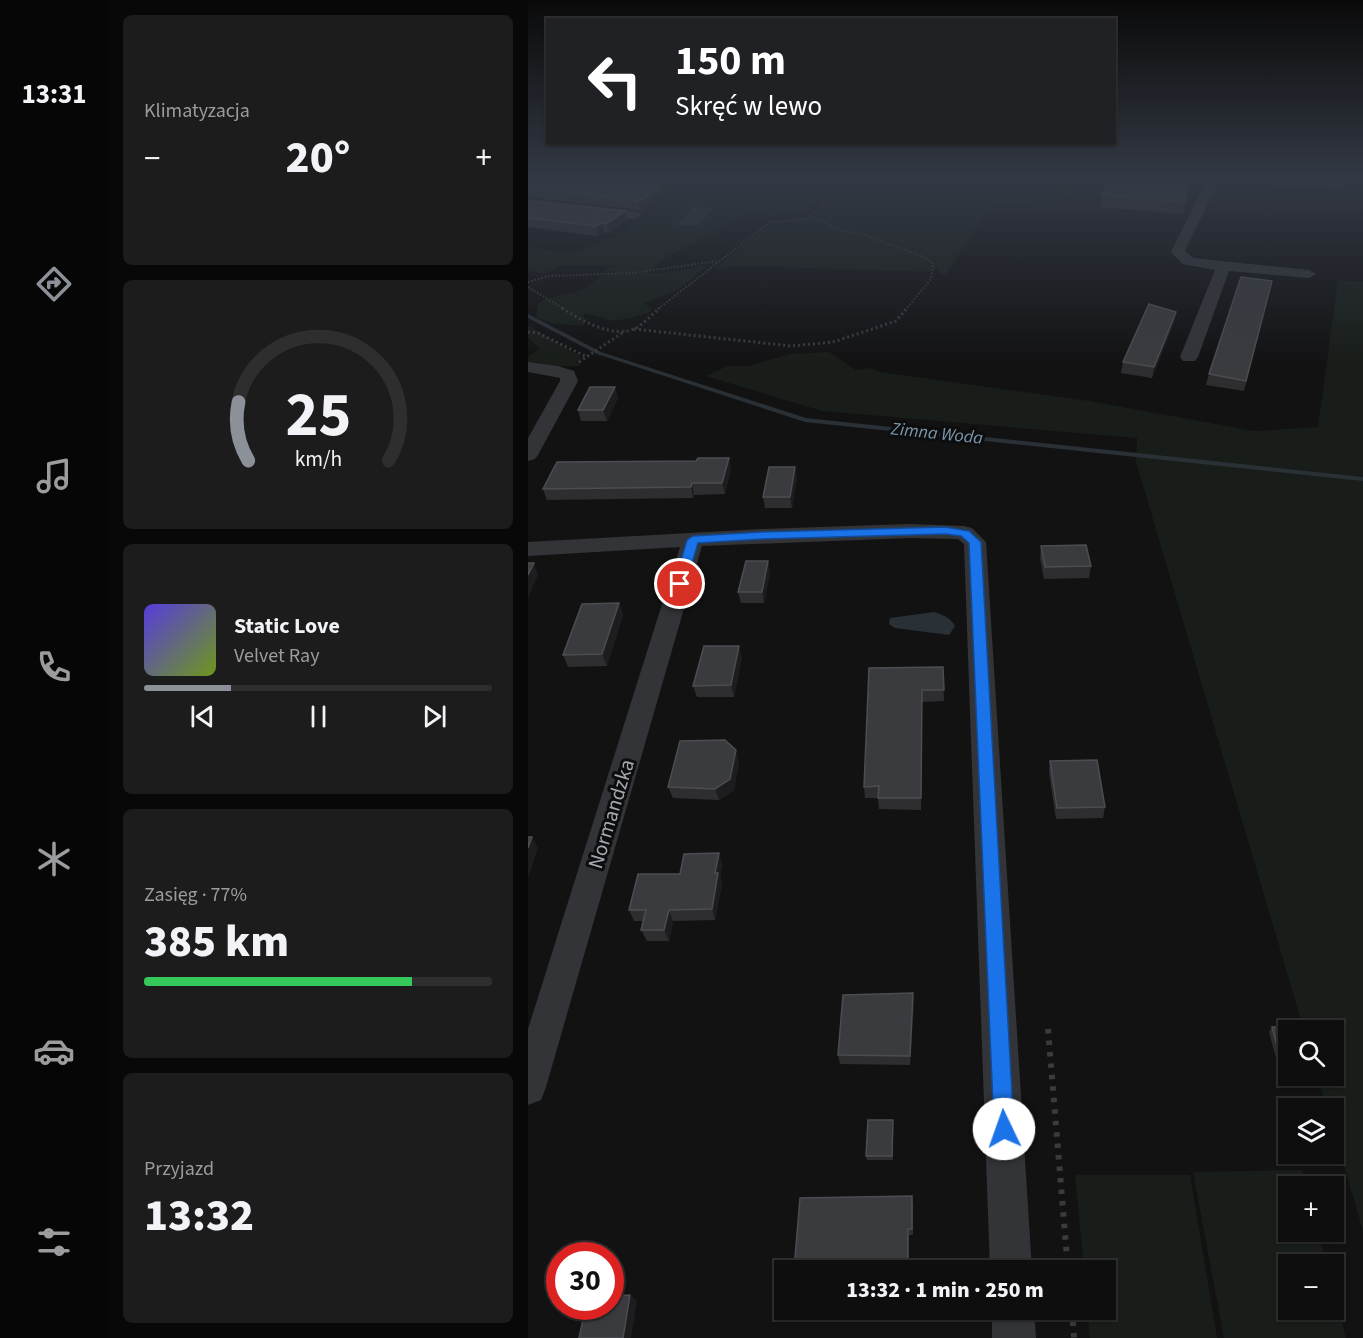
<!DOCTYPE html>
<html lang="pl">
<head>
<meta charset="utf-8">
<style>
  body { margin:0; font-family:"Source Sans 3",sans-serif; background:#1c1c1c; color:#f1f3f6; height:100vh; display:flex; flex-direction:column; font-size:22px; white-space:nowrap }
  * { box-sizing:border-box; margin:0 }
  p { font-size:20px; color:#9b9c9e }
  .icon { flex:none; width:33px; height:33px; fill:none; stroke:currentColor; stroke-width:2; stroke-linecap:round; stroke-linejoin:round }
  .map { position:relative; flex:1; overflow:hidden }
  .panel { display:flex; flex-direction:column; gap:15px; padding:15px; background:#080808; width:420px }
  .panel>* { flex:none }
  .banner { position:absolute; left:18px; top:18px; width:570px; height:126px; border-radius:0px; box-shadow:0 2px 4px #0004,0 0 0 2px #2e2e2e; background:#202124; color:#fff; overflow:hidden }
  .controls { position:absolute; left:750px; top:1020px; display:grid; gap:12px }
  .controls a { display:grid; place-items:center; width:66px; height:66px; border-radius:0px; background:#0e0e0e; box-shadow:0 2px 4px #0004,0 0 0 2px #2e2e2e; font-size:30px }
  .speed { position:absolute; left:18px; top:1242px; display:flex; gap:12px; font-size:30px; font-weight:700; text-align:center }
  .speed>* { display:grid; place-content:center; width:78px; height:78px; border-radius:50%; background:#0e0e0e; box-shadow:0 2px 4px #0004,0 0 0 2px #2e2e2e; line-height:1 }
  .speed .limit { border:9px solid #d22; background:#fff; color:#111 }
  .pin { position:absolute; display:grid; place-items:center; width:51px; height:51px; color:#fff; margin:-26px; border:3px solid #fff; border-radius:50%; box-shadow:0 2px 6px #0007 }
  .me { position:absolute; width:66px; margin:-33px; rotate:357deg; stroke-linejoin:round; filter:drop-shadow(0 0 4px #0008) }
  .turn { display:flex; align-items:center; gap:21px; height:126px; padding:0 30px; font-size:27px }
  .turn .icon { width:78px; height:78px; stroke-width:2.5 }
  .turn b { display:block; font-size:42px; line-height:51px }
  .big { font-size:45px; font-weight:800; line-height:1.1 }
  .panel .card { flex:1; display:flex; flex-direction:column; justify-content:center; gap:9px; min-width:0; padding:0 21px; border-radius:9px; background:#1c1c1c }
  .panel .dial { align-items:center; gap:0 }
  .dial svg { height:156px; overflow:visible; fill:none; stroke:#2e2e2e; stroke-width:7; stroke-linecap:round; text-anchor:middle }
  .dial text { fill:#f1f3f6; stroke:none }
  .song { display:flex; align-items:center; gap:18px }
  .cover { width:72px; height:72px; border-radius:9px; background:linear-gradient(135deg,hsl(250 70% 55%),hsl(80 70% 35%)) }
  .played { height:6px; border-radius:3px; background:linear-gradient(90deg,#8c9099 25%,#2e2e2e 25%) }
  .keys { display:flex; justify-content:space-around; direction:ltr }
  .heat { display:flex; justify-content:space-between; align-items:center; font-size:33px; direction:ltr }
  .charge { height:9px; border-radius:4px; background:linear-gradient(90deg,#34c759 77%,#2e2e2e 0) }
  .trip { position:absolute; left:246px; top:1260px; width:342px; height:60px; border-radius:0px; background:#0e0e0e; box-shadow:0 2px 4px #0004,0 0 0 2px #2e2e2e; font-weight:800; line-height:60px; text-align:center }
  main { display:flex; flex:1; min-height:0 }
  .dock { display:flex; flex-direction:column; width:108px; justify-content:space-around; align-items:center; background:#060606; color:#9b9c9e }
  .dock .icon { width:42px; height:42px }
  .dock .active { color:#8c9099 }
  .dock b { font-size:27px; color:#f1f3f6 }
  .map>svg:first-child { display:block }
  .green { fill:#181d19 }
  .water { fill:#293036 }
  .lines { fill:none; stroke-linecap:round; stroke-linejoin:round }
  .stream { fill:#293036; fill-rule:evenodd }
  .path-far2 { stroke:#393b3f; stroke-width:2; stroke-dasharray:1.5 2; stroke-linecap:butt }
  .path-far1 { stroke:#393b3f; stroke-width:3; stroke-dasharray:2 3; stroke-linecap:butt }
  .path { stroke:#393b3f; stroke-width:6; stroke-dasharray:4.5 7; stroke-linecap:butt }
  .minor { fill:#333438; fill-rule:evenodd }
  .wall { fill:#2e2e31 }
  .shaded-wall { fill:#1d1d1f }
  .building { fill:#3a3b3f; stroke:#4b4d51; stroke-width:1.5 }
  .route { fill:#1a73e8; stroke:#114b97; stroke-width:1.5 }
  .labels { text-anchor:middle; stroke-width:6; stroke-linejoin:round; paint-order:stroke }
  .far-water-label { font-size:18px; font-style:italic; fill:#7b97ad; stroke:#0d0d0e }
  .street-label { font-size:21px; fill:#a3a9b3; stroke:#0d0d0e }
</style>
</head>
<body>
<main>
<nav class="dock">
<b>13:31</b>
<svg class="icon active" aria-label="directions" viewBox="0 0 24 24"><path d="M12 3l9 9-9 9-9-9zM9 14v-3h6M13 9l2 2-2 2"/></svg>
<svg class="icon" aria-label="music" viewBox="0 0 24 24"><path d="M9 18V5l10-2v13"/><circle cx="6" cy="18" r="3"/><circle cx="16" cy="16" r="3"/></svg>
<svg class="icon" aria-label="phone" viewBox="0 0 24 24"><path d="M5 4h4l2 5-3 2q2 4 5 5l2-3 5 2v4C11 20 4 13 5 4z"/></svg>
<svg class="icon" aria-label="climate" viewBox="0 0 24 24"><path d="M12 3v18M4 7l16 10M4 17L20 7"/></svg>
<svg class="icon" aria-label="car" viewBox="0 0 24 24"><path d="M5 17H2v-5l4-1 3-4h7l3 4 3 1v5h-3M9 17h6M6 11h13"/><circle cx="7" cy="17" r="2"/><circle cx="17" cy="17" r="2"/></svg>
<svg class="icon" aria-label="filters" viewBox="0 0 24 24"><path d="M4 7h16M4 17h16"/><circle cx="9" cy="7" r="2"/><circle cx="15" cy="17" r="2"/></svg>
</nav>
<section class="panel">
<div class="card"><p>Klimatyzacja</p>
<div class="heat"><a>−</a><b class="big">20°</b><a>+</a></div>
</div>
<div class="card dial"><svg viewBox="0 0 100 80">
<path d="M14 69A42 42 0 1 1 86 69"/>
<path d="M14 69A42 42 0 0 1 9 39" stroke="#8c9099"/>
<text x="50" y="56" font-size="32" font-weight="700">25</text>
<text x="50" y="72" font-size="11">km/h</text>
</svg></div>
<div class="card">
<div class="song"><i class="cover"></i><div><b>Static Love</b><p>Velvet Ray</p></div></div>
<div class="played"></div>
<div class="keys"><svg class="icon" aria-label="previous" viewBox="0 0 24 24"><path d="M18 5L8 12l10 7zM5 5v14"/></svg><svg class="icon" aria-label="pause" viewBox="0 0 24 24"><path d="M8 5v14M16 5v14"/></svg><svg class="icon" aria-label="next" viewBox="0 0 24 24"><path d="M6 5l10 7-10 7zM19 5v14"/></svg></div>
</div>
<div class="card"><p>Zasięg · 77%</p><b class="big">385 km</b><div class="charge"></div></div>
<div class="card"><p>Przyjazd</p><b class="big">13:32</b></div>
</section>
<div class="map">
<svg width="835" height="1338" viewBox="0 0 835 1338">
  <rect width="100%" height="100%" fill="#121213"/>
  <!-- green -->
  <g class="green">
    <path d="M81,178H194L182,188L267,194L271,190L287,199C277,210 257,217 242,216C232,215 227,213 218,216L135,259L120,273H139L180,265L150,290L116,303L124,310C118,315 89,322 81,320C72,317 66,314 56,314V326L22,323L8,318L10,303C42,288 53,301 80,268L90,266L36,265L16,274L0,271V247L42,254L94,233L161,188Z"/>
    <path d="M334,178H406L407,181C417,182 429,184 437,178L544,179L532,210L465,204L417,275L410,273V267L401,272L208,266L187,269L243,222L279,219L294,212L311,197L324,194Z"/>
    <path d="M810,280L835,282V1231L806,1131V1108H799L789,1076H806V1030H776L608,462L609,438L294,411L178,376L199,366H220L263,354L301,352L328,370L343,368L352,372L561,401L726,431L790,427Z"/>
    <path d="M0,325L53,357L52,366L20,367L0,364V357L11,349L0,337Z"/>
    <path d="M774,1170L778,1186H760V1232H790L799,1264H760V1310H806V1291L818,1338H696L665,1172Z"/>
    <path d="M547,1175H662L689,1338H562L559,1310H578V1270H556Z"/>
  </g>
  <!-- water -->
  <g class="water">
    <path d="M165,207L186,208L170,225H149Z"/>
    <path d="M406,612C415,615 422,617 427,626L421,635L367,628L361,624L362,618Z"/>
  </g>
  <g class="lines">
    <!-- stream -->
    <path class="stream" d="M0,314L73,352L278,418L835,477V481L277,422L69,354L0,318Z"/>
    <!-- path-far2 -->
    <g class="path-far2">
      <path d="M284,216L311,230L337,235L398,258L405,264L403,279L378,309"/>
      <path d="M0,282L21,276L104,273L190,261"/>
      <path d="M0,287L36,309"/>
      <path d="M130,309L242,222L278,219L301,201"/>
    </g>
    <!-- path-far1 -->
    <g class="path-far1">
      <path d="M34,308C52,320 83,338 106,329C115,325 124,314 132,308"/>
      <path d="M106,329L263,346L305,342L368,321L379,308"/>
      <path d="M0,332L10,333L57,356"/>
      <path d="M51,362L97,331"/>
    </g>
    <!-- path -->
    <g class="path">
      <path d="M520,1029L540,1270"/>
      <path d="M544,1310L546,1338"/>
    </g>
    <!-- minor -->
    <g class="minor">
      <path d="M680,178H692L657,251L665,258L781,270L788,274L781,278L701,271L670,357L667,361H655L652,357L687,270L655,264L643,252Z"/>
      <path d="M0,199L107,211L114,215L107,219L0,207Z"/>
      <path d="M0,362L30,366L46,371L50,381L10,455L7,459L0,461V438L32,381V378L0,372Z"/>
      <path d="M382,524L436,526L444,528L458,542L504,1270H462L436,544L430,539L382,538L174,546L18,1087L13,1100L0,1105V1029L152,547L0,556V542L234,529Z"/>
      <path d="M464,1310H506L508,1338H464Z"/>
    </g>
  </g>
  <!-- wall -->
  <g class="wall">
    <path d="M0,178L133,187L135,196L112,211L107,209L0,197Z"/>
    <path d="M662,178L655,214L572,207L574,195Z"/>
    <path d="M744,178H818L815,190L773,185L772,187L742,185Z"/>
    <path d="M0,201L97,211L99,220L81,233L76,232L70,236L0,227Z"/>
    <path d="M744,281L716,391L678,385L681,374Z"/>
    <path d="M648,312L646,322L624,378L593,373L595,362Z"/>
    <path d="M90,398L79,421H53L50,410Z"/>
    <path d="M203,469L197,494L166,495L165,498L19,500L15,489Z"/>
    <path d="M269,478L264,508H237L235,497Z"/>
    <path d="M513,546L563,566L561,578L516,579L512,558Z"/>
    <path d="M240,561L242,573L236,603H213L210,592Z"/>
    <path d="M91,603L95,615L79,666L40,667L35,655Z"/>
    <path d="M214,657L206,697H169L165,686Z"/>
    <path d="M415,667L416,701L394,702L393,810L351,809L350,798H337L336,787L341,668Z"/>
    <path d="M522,761L577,807L575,818L528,819L521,773Z"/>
    <path d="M211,762L206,790L191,800L145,798L140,787Z"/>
    <path d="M191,853L194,864L192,878L194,884L187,920L145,921L141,941H119L113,930L115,921H106L101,910L152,874Z"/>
    <path d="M386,1003L382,1065L312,1064L310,1055Z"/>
    <path d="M744,1027L760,1030V1069H751L741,1032Z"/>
    <path d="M365,1120V1160H339L338,1156Z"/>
    <path d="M385,1203V1235H381V1270H266Z"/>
  </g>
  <!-- shaded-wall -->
  <g class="shaded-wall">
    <path d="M133,187L135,196L112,211L110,202Z"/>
    <path d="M97,211L99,220L81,233L79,223Z"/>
    <path d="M74,223L76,232L70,236L68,226Z"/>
    <path d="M648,312L646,322L624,378L626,367Z"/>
    <path d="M87,387L90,398L79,421L75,410Z"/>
    <path d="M201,458L203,469L197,494L194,483Z"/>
    <path d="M267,467L269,478L264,508L262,497Z"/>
    <path d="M164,483L166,495L165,498L163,487Z"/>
    <path d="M240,561L242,573L236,603L234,592Z"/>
    <path d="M6,563L10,575L0,598V575Z"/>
    <path d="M91,603L95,615L79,666L74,654Z"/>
    <path d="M211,646L214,657L206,697L203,685Z"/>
    <path d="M208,750L211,762L206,790L191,800L187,789Z"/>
    <path d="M4,837L10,848L0,878V848Z"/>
    <path d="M191,853L194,864L192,878L194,884L187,920L184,909L187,873Z"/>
    <path d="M141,910L145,921L141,941L136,930Z"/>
    <path d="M385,993L386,1003L382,1065V1056Z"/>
    <path d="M380,1229L381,1235V1270H380Z"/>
    <path d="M102,1295L109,1301L103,1338H95Z"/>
  </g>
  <!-- building -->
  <g class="building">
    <path d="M0,178H42L133,187L110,202L105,200L0,188Z"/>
    <path d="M580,178H661L657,202L574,195Z"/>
    <path d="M744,178H818L817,185L773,180V183L743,180Z"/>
    <path d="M0,201L97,211L79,223H74L68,226L0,218Z"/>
    <path d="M713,277L744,281L718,381L681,374Z"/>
    <path d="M621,304L648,312L626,367L595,362Z"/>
    <path d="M62,387H87L75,410H50Z"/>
    <path d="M170,458H201L194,483H164L163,487L15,489L29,462L168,461Z"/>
    <path d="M241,467H267L262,497H235Z"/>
    <path d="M558,545L563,566L517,567L513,546Z"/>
    <path d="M218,561H240L234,592H210Z"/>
    <path d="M0,563H6L0,575Z"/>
    <path d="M91,603L74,654L35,655L54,604Z"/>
    <path d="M176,646H211L203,685L165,686Z"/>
    <path d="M415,667L416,690H394L393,798H350L351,786L336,787L341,668Z"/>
    <path d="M197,740L208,750L202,779L187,789L140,787L152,741Z"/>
    <path d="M569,760L577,807L529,808L522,761Z"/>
    <path d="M0,837H4L0,848Z"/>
    <path d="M191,853L187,873H190L184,909L141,910L136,930H113L118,910H101L110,874H152L156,854Z"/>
    <path d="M385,993L382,1056L310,1055L315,995Z"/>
    <path d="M744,1027H773L774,1030H760V1064H754Z"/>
    <path d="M340,1120H365L364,1156H338Z"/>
    <path d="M384,1196V1229H380V1270H266L272,1198Z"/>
    <path d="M102,1295L95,1338H51L58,1306H82V1296Z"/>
  </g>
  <!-- sky -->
  <linearGradient id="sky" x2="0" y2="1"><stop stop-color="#0a0a0a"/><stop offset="0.49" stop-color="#333944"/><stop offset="1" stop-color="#333944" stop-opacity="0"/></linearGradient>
  <rect width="835" height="365" fill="url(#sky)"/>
  <!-- route -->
  <path class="route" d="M417,527L441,531L453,542L486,1129L483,1137L476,1140L469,1137L466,1129L441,543L433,536L417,534L234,539L170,543L158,584L152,588L146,584L159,540L165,536L234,532Z"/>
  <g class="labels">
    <!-- far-water labels -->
    <g class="far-water-label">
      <text transform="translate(409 433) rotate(6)" y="6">Zimna Woda</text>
    </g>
    <!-- street labels -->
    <g class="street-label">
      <text transform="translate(83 814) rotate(-73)" y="7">Normandzka</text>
    </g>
  </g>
</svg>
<div class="controls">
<a><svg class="icon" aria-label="search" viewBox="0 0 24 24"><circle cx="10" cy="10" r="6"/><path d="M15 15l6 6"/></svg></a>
<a><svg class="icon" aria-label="layers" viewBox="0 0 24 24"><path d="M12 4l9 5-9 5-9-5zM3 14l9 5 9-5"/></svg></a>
<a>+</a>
<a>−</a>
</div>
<div class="speed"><div class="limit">30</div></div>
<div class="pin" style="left:152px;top:584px;background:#d93025"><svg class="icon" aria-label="arrive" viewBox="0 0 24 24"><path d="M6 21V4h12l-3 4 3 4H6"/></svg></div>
<svg class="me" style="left:476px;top:1129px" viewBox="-20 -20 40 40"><circle r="19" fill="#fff"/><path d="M0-13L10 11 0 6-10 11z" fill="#1a73e8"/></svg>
<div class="trip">13:32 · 1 min · 250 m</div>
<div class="banner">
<div class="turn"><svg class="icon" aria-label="left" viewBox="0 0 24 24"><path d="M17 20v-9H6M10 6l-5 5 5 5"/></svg><div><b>150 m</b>Skręć w lewo</div></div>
</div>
</div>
</main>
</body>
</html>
